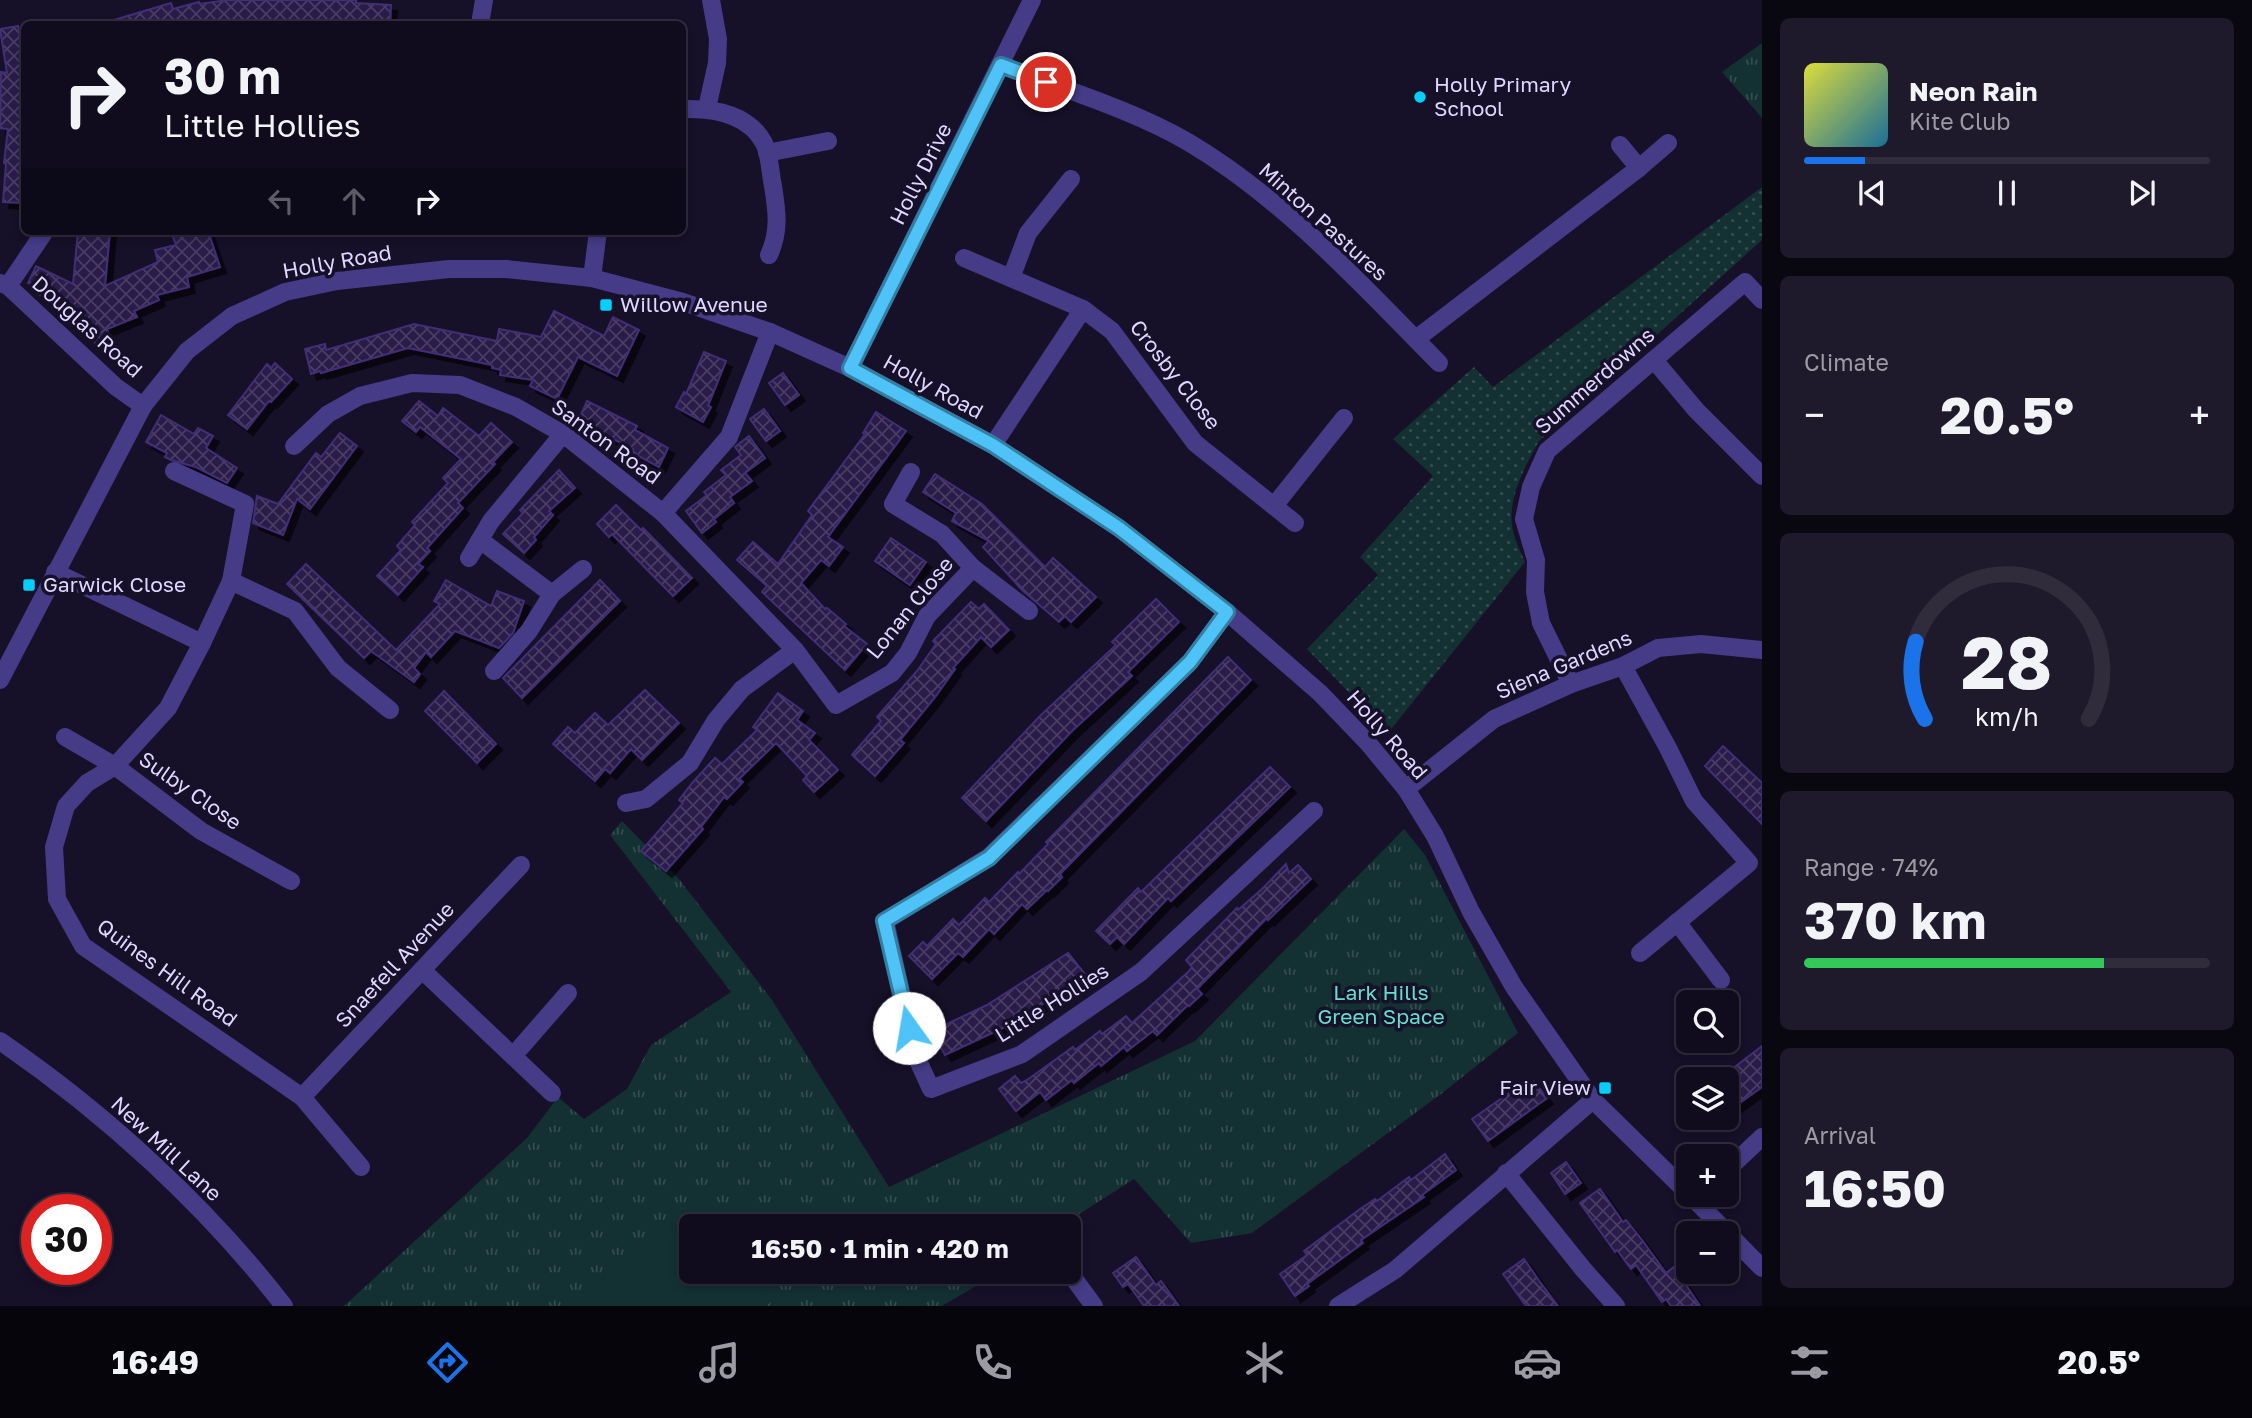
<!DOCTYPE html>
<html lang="en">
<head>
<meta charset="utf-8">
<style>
  body { margin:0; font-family:"Golos Text",sans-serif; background:#1e1a2b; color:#f1f3f6; height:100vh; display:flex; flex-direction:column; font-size:26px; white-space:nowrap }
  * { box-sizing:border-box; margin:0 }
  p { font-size:23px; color:#9c9ba4 }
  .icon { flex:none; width:38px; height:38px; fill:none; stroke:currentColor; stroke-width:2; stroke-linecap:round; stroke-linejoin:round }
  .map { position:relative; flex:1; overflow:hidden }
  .drawer { display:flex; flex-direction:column; gap:18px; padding:18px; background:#090710; width:490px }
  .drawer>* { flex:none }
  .guide { position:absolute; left:21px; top:21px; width:665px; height:214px; border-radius:10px; box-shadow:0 4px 10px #0003,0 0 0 2px #302c3c; background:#100c1e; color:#f1f3f6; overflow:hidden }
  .tools { position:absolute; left:1676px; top:990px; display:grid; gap:14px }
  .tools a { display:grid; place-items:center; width:63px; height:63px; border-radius:10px; background:#100c1e; box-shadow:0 4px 10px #0003,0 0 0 2px #302c3c; font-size:35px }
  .speed { position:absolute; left:21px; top:1194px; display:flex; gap:14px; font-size:35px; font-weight:700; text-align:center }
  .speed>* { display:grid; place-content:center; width:91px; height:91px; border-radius:50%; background:#100c1e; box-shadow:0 4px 10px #0003,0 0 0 2px #302c3c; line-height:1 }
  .speed .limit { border:10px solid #d22; background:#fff; color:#111 }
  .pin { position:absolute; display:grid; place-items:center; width:60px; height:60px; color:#fff; margin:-30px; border:4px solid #fff; border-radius:50%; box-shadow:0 2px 7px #0007 }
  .me { position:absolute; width:77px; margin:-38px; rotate:347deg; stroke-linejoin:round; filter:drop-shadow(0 0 5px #0008) }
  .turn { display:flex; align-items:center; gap:24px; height:147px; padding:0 28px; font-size:32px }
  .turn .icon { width:91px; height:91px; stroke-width:2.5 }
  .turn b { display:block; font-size:49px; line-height:60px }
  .lanes { display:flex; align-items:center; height:66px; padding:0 28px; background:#0003; justify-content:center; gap:35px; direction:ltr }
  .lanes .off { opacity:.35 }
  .big { font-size:52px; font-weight:700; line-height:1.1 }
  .drawer .widget { flex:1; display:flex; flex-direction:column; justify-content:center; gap:10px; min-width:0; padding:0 24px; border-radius:10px; background:#1e1a2b }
  .drawer .dial { align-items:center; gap:0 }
  .dial svg { height:182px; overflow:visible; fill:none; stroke:#302c3c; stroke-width:7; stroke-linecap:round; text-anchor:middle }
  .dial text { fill:#f1f3f6; stroke:none }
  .song { display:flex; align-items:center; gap:21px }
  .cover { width:84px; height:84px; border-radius:10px; background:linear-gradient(135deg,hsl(60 70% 55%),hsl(200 70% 35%)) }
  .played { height:7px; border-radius:4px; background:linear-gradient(90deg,#1a73e8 15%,#302c3c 15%) }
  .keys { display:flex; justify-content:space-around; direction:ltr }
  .heat { display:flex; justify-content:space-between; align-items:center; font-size:38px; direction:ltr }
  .charge { height:10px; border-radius:5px; background:linear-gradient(90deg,#34c759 74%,#302c3c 0) }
  .trip { position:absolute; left:679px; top:1214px; width:402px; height:70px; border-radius:10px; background:#100c1e; box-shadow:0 4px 10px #0003,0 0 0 2px #302c3c; font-weight:700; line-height:70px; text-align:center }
  .tabs { display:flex; height:112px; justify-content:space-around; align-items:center; background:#06050c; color:#9c9ba4 }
  .tabs .icon { width:49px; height:49px }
  .tabs .selected { color:#1a73e8 }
  .tabs b { font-size:32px; color:#f1f3f6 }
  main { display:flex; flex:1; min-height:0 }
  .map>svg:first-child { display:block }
  .grass { fill:url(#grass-dots) }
  .park { fill:url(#park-tufts) }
  .garden { fill:#133032 }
  .building { fill:url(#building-cross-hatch); stroke:#422e75; stroke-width:2; filter:url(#shadow) }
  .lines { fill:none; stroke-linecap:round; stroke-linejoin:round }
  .minor { stroke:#453b87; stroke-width:18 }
  .route-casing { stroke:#337fa1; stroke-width:18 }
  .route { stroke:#4fc3f7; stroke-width:12 }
  .poi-dot { fill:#04cffd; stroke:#161028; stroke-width:2.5 }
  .labels { text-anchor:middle; stroke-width:7; stroke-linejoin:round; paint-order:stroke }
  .poi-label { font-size:21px; fill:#dfd7ff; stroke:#161028; text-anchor:start }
  .street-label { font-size:21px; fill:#dfd7ff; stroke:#161028 }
  .park-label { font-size:21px; fill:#62e0cb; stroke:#161028 }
</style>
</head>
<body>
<main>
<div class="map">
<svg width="1762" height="1306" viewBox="0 0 1762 1306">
  <defs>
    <pattern id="grass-dots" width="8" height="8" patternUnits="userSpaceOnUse" patternTransform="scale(1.75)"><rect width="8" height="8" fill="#133032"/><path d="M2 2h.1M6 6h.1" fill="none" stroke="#354d51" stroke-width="1.8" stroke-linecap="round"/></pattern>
    <pattern id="park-tufts" width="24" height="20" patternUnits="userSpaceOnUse" patternTransform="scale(1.75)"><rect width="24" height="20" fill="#133032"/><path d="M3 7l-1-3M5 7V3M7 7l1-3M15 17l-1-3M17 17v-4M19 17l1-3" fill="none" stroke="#354d51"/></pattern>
    <pattern id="building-cross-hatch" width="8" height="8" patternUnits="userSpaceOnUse" patternTransform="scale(1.75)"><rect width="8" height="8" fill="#291c49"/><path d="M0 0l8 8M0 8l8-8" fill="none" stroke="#483c64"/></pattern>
    <filter id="shadow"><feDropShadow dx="6" dy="6" stdDeviation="0" flood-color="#0009"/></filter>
  </defs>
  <rect width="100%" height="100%" fill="#161028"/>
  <!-- grass -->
  <path class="grass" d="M1762,187V240L1539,441C1525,467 1506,499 1513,531C1515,541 1521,552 1525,562L1388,733L1307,649L1378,575L1360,557L1433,476L1393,439L1474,367L1493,387Z"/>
  <!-- park -->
  <g class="park">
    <path d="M1762,43V118L1722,72Z"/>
    <path d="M622,821L679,879L772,1000L889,1187L1195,1041L1404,829L1425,855L1518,1033L1441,1094L1252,1233L1191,1243L1134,1179L1059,1227H691V1272H1000L942,1306H344L527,1138L558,1097L584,1119L627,1089L651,1045L731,992L610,835Z"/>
  </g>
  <!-- garden -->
  <path class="garden" d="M705,1208L718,1227H691V1272H749L770,1303L765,1306H586L578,1295Z"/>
  <!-- building -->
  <g class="building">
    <path d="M227,0H356V3L391,5L390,24H115L114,20L171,3L173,9L199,2L200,4Z"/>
    <path d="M18,26L24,63V203L3,202L6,164L4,163L8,129L0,128L1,72L7,73L0,29Z"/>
    <path d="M78,231H110L105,286L158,262L155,250L176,245L171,231H208L220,267L187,277L189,287L157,295L159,300L134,311L137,317L107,329L112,342L97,348L83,316L36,293L38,288L28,283L36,266L73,284Z"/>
    <path d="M554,311L604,336L613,317L639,330L617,376L578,357L557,399L530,386L533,380L500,375L501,370L492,368V365L408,348L321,373L320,371L311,374L305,349L325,344L326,350L414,324L497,341L499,329L541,337Z"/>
    <path d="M704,352L726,361L708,406L711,407L703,422L676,407L684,392L686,394Z"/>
    <path d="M275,363L292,379L271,402L269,401L247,429L228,415L267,364L271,368Z"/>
    <path d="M783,373L799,395L785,405L769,383Z"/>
    <path d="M419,401L438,416L443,408L479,436L491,423L512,442L493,462L495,464L458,503L463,508L427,548L430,551L418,564L423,567L398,595L377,576L401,550L397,546L415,525L412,522L448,483L443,478L461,459L420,427L416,432L402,421Z"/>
    <path d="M587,401L637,426L635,430L668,448L659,467L631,452L633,449L578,421Z"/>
    <path d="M764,409L780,431L766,441L750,419Z"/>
    <path d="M876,412L906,431L828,537L843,547L829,566L821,560L801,583L825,609L827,608L846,624L844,626L867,644L845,670L762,592L767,586L737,560L753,542L778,564L812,515L808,511L865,434L863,433Z"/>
    <path d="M161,415L194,434L198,428L213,436L206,448L237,468L227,483L196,467L171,460L165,457L167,453L146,442Z"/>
    <path d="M340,433L357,446L310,509L297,499L283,535L253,523L257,496L278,504L316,453L321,457Z"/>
    <path d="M749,436L765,458L745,473L752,481L730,497L734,503L714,519L716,522L702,533L686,511L707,495L704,492L726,475L721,470L741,455L735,447Z"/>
    <path d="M559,470L575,488L549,511L553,515L534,537L536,540L524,553L503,534L523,513L520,510Z"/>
    <path d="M935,474L982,504L1045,567L1053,558L1096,597L1071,622L1065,616L1059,622L1022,590L983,547L989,541L952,521L956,513L923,492Z"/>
    <path d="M616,505L641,530L643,528L692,578L673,596L612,534L609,537L597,524Z"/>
    <path d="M891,538L926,562L910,585L875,561Z"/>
    <path d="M306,564L396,650L440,604L434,601L446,580L491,606L497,591L524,601L513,633L499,648L455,631L431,657L426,652L414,668L420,674L414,682L371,651L364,658L287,584Z"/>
    <path d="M600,580L620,601L522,698L503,678Z"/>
    <path d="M1156,599L1179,622L1128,672L1132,676L1072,731L986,821L962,798L1040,716L1116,645L1112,642Z"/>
    <path d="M971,602L979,609L984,604L1009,630L991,647L981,637L953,668L955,669L936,696L900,740L904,743L875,776L852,755L881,721L877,717L917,671L936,644L933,641Z"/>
    <path d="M1228,657L1251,680L1060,874L1062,877L1048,891L1047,890L1027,909L1022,904L994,934L989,929L963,957L958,953L932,979L909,956L923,942L927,946L953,919L959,925L985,898L989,902L1018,872L1019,874L1048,844L1046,842Z"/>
    <path d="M645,690L679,723L642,760L631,749L610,773L605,769L595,781L553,744L568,727L575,733L595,713L608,725Z"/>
    <path d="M444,691L496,744L477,763L425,711Z"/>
    <path d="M778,693L803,711L797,720L815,733L809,740L838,770L814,792L803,780L807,776L776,743L739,779L743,782L727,799L724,797L701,827L703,829L666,871L641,851L683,803L679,800L693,782L715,758L722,764L757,730L753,727Z"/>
    <path d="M1723,746L1762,783V824L1705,766Z"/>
    <path d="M1270,767L1290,787L1171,901L1168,898L1124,944L1117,937L1110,944L1096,931L1138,888L1141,892Z"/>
    <path d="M1286,864L1289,873L1298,865L1311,879L1268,920L1267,918L1197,989L1202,994L1189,1006L1188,1005L1157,1035L1153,1031L1127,1051L1124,1047L1101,1066L1099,1063L1074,1083L1072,1080L1046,1100L1040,1092L1016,1111L999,1089L1015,1076L1021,1083L1027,1080L1073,1047L1075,1050L1100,1031L1102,1034L1126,1016L1132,1023L1188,972L1192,967L1186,960L1237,908L1238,910L1262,889Z"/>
    <path d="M1068,953L1086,975L1073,986L1003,1028L945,1055L932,1031L987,1005Z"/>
    <path d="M1762,1046V1087L1727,1112V1073Z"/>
    <path d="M1534,1081L1547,1098L1488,1141L1472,1119L1522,1084L1525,1088Z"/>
    <path d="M1445,1154L1456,1170L1422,1195L1424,1197L1361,1240L1363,1243L1307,1284L1309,1286L1295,1296L1280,1274L1307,1255L1304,1251L1360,1209L1375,1199L1377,1201L1409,1177L1411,1180Z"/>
    <path d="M1566,1162L1581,1183L1565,1194L1551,1173Z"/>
    <path d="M1600,1189L1623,1222L1626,1220L1642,1240L1666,1273L1674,1267L1700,1306H1671L1666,1299L1662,1302L1636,1265L1631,1269L1617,1250L1615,1252L1580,1203Z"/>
    <path d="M1136,1257L1156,1285L1161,1281L1179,1306H1144L1128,1284L1123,1287L1113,1273Z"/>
    <path d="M1524,1259L1540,1282L1558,1306H1526L1503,1274Z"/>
  </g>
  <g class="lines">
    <!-- minor -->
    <g class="minor">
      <path d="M480,24L484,0"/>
      <path d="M1001,65C1062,89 1131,109 1188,142C1283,198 1362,285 1439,363"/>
      <path d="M707,108L717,63L718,39L711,0"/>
      <path d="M682,109C712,108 748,113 764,143C770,155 770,172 773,186C777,211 780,231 769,255"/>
      <path d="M1620,145L1639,168"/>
      <path d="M767,153L828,141"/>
      <path d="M964,258L1083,309"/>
      <path d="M592,278L598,231"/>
      <path d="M1011,278L1028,233L1071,179"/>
      <path d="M0,283L8,286L116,387L143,406"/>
      <path d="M8,286L45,231"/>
      <path d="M1416,339L1639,168L1668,143"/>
      <path d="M1654,360L1696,410L1762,476"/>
      <path d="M850,368L1032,0"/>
      <path d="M993,445L1083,309L1112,331L1195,443L1295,523"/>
      <path d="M294,446L328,414L360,396L412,383L460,385L516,407L563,434L663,513L729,437L770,332"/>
      <path d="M174,471L245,504L231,581"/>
      <path d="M1274,506L1344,418"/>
      <path d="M663,513L795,650L836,705L892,673L908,653L927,616L973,568L942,534L893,504L911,472"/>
      <path d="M480,540L552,594"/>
      <path d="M469,558L491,521L563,434"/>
      <path d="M973,568L1029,611"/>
      <path d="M55,572L202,643"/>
      <path d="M1227,612L1190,662L989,857L885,921L915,1054L931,1089L1022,1054L1141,972L1314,811"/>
      <path d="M1623,666L1668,748L1694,801L1749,863L1640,953"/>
      <path d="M494,671L529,631L552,594L583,569"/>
      <path d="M0,680L143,406L187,351L232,316L285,292L337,281L449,269H506L592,278L683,302L770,332L850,368L993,445L1119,528L1227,612L1320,693L1368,743L1406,789L1435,836L1471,912L1514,987L1593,1100L1689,1194"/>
      <path d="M1571,684L1541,623L1535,592L1536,560L1524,519L1531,487L1547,451L1745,282L1762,300"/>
      <path d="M65,737L115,766L201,831L291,881"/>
      <path d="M1406,789L1494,719L1571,684L1623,666L1658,648L1701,644L1762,650"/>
      <path d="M626,803L646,799L690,763L716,720L742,689L795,650"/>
      <path d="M1677,922L1721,980"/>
      <path d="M422,970L552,1093"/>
      <path d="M0,1041C105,1113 206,1205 284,1306"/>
      <path d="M513,1056L568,993"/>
      <path d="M302,1097L521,865"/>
      <path d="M361,1167L302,1097L83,946L57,899L54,847L66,806L87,783L115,766L168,708L202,643L231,581L295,611L338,668L390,710"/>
      <path d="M1727,1170L1762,1137"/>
      <path d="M1506,1173L1583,1269L1616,1306"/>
      <path d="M1690,1195L1762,1268"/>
      <path d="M1069,1272L1094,1306"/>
      <path d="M1338,1306L1395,1270L1593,1100"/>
    </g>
  </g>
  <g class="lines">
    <!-- route casing -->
    <g class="route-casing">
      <path id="route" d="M909,1028L884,921L989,858L1190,662L1227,612L1119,528L993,445L850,368L1001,65L1046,82"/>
    </g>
    <!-- route -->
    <use href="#route" class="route"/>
  </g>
  <!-- markers -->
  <g class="poi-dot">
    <circle cx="1420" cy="97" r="7"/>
    <rect x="599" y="298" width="14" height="14" rx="3.5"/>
    <rect x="22" y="578" width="14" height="14" rx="3.5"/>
    <rect x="1598" y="1081" width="14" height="14" rx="3.5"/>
  </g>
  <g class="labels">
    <!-- poi labels -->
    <g class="poi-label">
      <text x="1434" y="92">Holly Primary<tspan x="1434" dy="24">School</tspan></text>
      <text x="620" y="312">Willow Avenue</text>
      <text x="43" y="592">Garwick Close</text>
      <text x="1591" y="1095" text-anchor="end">Fair View</text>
    </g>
    <!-- street labels -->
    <g class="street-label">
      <text transform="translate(921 174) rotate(-63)" y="7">Holly Drive</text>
      <text transform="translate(1323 222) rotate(42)" y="7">Minton Pastures</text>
      <text transform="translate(337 262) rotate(-10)" y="7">Holly Road</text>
      <text transform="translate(87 327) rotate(42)" y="7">Douglas Road</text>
      <text transform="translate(1175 375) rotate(52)" y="7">Crosby Close</text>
      <text transform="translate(1595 381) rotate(-41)" y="7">Summerdowns</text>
      <text transform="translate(933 387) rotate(29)" y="7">Holly Road</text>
      <text transform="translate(606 442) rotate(36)" y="7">Santon Road</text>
      <text transform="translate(910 608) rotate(-51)" y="7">Lonan Close</text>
      <text transform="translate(1564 665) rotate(-23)" y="7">Siena Gardens</text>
      <text transform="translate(1387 735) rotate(49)" y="7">Holly Road</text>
      <text transform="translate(190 791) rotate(35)" y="7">Sulby Close</text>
      <text transform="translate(395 965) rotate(-47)" y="7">Snaefell Avenue</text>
      <text transform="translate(167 973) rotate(36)" y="7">Quines Hill Road</text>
      <text transform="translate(1052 1003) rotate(-32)" y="7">Little Hollies</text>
      <text transform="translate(166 1149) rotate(43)" y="7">New Mill Lane</text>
    </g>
    <!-- park labels -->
    <g class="park-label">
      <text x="1381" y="1000">Lark Hills<tspan x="1381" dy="24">Green Space</tspan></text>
    </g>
  </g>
</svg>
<div class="tools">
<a><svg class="icon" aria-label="search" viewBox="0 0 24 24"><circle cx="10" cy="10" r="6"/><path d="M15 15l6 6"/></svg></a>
<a><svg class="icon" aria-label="layers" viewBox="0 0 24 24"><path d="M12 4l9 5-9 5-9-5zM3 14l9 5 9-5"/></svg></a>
<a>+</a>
<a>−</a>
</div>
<div class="speed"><div class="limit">30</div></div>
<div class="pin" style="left:1046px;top:82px;background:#d93025"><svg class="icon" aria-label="arrive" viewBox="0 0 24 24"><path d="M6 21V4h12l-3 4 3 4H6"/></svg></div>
<svg class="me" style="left:909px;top:1028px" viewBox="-20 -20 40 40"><circle r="19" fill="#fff"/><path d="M0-13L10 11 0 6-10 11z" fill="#4fc3f7"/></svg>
<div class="trip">16:50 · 1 min · 420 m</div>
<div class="guide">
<div class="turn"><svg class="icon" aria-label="right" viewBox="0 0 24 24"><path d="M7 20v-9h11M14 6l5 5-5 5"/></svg><div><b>30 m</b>Little Hollies</div></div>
<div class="lanes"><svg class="icon off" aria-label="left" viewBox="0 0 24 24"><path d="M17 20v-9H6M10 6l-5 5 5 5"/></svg><svg class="icon off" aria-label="ahead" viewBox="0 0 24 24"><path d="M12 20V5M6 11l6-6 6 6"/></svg><svg class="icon" aria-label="right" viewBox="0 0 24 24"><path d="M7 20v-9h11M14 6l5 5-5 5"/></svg></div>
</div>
</div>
<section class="drawer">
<div class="widget">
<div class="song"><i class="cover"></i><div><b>Neon Rain</b><p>Kite Club</p></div></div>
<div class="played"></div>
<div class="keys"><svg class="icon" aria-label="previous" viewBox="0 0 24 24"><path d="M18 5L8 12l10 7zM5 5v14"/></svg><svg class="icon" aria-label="pause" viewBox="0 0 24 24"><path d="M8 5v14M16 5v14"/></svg><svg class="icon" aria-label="next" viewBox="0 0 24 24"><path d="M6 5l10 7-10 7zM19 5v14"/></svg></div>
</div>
<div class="widget"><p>Climate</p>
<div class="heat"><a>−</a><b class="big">20.5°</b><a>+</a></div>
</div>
<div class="widget dial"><svg viewBox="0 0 100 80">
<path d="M14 69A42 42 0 1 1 86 69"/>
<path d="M14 69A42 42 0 0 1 10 35" stroke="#1a73e8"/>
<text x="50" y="56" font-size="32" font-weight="700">28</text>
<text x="50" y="72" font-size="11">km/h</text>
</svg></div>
<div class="widget"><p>Range · 74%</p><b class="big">370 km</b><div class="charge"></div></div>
<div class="widget"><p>Arrival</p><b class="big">16:50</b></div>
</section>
</main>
<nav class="tabs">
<b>16:49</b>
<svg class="icon selected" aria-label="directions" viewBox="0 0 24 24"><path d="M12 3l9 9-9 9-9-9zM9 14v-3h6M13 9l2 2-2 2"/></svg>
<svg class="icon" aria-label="music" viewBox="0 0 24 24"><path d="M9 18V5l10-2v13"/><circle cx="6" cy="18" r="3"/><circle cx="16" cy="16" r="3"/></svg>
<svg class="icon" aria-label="phone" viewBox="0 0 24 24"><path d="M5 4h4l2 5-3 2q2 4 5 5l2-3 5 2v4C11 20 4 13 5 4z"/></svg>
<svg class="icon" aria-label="climate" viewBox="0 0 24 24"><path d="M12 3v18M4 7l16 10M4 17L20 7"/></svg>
<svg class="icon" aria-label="car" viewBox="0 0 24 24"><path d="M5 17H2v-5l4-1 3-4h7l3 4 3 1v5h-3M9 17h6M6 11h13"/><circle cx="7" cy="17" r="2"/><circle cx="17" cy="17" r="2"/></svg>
<svg class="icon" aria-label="filters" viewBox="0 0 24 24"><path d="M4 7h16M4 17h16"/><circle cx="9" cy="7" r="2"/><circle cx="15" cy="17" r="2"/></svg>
<b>20.5°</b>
</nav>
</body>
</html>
